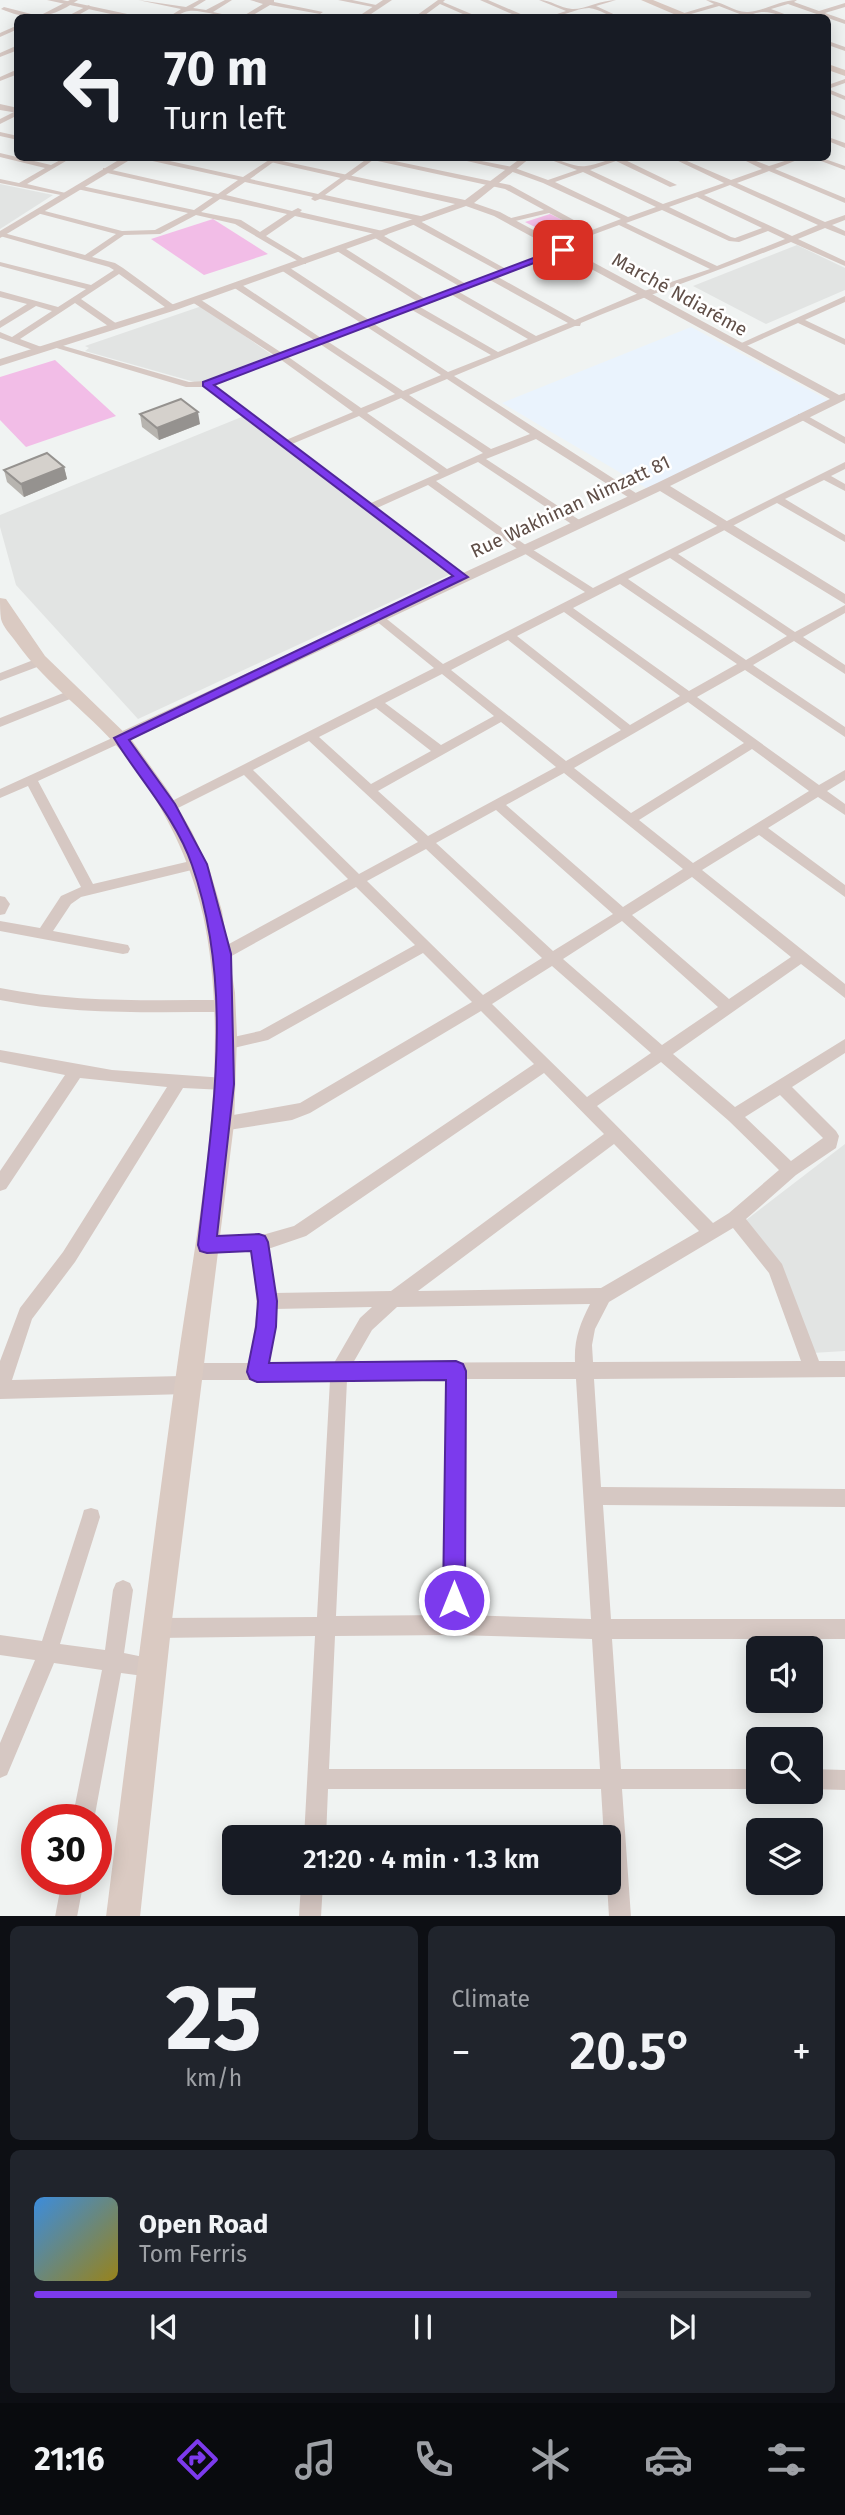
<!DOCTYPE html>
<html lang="en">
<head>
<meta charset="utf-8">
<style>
  body { margin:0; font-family:"Fira Sans",sans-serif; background:#20242c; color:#f1f3f6; height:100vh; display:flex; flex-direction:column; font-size:26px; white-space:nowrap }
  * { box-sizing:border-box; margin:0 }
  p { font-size:23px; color:#9ea1a6 }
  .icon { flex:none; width:38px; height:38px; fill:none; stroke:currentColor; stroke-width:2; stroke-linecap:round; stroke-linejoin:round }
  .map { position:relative; height:1916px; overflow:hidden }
  .details { display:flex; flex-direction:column; gap:10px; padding:10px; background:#0d0f14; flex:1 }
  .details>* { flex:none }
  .hud { position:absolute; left:14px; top:14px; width:817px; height:147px; border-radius:10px; box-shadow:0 4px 18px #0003; background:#171b24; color:#f1f3f6; overflow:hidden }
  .tools { position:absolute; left:746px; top:1636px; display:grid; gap:14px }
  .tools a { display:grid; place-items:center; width:77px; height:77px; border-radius:10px; background:#171b24; box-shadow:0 4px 18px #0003; font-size:35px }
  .speed { position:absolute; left:21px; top:1804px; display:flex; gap:14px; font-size:35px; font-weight:700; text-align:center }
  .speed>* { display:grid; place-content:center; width:91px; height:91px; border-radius:50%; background:#171b24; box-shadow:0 4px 18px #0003; line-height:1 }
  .speed .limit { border:10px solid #d22; background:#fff; color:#111 }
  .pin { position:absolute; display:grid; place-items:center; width:60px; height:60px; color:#fff; margin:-30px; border-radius:14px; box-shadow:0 4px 10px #0006 }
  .me { position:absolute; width:77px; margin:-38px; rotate:0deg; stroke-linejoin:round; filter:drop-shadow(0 0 5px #0008) }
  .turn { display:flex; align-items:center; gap:24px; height:147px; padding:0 35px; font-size:32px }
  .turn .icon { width:91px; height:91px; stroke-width:2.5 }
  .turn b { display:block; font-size:49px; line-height:60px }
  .big { font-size:52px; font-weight:600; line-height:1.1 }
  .details .tile { flex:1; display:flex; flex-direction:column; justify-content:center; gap:10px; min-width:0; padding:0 24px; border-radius:10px; background:#20242c }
  .details .dial { align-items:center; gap:0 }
  .dial b { font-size:91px; line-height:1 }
  .song { display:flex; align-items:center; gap:21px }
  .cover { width:84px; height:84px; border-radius:10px; background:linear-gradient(135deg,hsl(210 70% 55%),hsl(50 70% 35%)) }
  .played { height:7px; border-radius:4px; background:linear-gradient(90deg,#7c3aed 75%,#363941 75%) }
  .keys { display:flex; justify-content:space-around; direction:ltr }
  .heat { display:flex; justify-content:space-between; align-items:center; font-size:38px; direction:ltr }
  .details .tiles { flex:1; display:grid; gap:10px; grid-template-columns:1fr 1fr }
  .tile:last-child { grid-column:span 2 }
  .trip { position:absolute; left:222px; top:1825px; width:399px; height:70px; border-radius:10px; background:#171b24; box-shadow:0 4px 18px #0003; font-weight:600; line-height:70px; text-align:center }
  .menu { display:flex; height:112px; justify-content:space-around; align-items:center; background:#090b0e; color:#9ea1a6 }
  .menu .icon { width:49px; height:49px }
  .menu .on { color:#7c3aed }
  .menu b { font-size:32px; color:#f1f3f6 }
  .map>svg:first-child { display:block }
  .commercial { fill:#eaf3fd }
  .education { fill:#e2e4e3 }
  .green { fill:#f2bde7 }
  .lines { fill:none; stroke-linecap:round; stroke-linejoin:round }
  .minor { fill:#d6c8c3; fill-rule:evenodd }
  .tertiary { fill:#d6c8c3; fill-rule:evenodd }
  .secondary { fill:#dacac2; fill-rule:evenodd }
  .wall { fill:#b7b4af }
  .shaded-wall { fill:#95928f }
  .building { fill:#d5d1cc; stroke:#95928f; stroke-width:2 }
  .route { fill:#7c3aed; stroke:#51269a; stroke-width:2 }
  .labels { text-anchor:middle; stroke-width:5; stroke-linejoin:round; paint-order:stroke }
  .far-street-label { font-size:19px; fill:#5f4e47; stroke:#fff }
</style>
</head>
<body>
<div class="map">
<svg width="845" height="1917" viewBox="0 0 845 1917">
  <rect width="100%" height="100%" fill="#f0f3f2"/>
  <!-- commercial -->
  <path class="commercial" d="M691,327L830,401L648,489L502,403Z"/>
  <!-- education -->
  <g class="education">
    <path d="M0,184L53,195L0,229Z"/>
    <path d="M797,245L845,268V290L766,324L693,286Z"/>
    <path d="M202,306L272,355L198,383L85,351L89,348L85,346Z"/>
    <path d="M244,416L451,574L138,719L16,585L0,527V515Z"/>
    <path d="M845,1144V1351L812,1353L778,1268L741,1224Z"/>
  </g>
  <!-- green -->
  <g class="green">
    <path d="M550,214L585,231L561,240L525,222Z"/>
    <path d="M213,219L268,254L204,275L151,239Z"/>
    <path d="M55,360L116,416L26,447L0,420V377Z"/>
  </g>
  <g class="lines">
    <!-- minor -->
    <g class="minor">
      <path d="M70,0H78C52,18 31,22 1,9L4,7L39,16Z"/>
      <path d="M138,0L186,7L199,0H206L193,8L206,10L225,0H232L213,12L240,18C225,18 199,9 189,11C181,12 176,18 167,18L181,9Z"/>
      <path d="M250,0H274V2L323,12L320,14L270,5L248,18H240L263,4Z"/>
      <path d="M338,0H352L381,6L378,8Z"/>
      <path d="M438,0H445L443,2L481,18H472L440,4L421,18H413Z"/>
      <path d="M480,0H488L530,18H521Z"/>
      <path d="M539,0C551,0 560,8 572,9C583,10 601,0 616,0L596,6L622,18C610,18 600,9 589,8C576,8 561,18 545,18L566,11Z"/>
      <path d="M706,0C721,0 735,13 748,12C765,11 780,0 797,0L794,2L819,11L845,3V7L825,13L845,20V24L788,4L771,9L795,18C776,18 772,8 753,14L760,18H750L719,6L684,16L681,14L714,4Z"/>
      <path d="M89,5L91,8L73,18H64Z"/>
      <path d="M18,25V29L0,37V33Z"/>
      <path d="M828,41L845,47V51L828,45Z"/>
      <path d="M18,45V50L0,57V53Z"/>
      <path d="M18,69V74L0,81V77Z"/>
      <path d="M845,79V83L828,89V85Z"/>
      <path d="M828,89L845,96V100L828,93Z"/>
      <path d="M828,109L845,116V120L828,113Z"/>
      <path d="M18,110V115L0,124V119Z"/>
      <path d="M0,132L18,136V140L0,136Z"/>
      <path d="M828,137L845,143V148L828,141Z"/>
      <path d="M0,153L51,165L64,158H71L27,184L70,194L66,196L0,183V179L19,183L45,168L0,157Z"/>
      <path d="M145,158H156L243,177L272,158H279L250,179L318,194L368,158H380L510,185L592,230L621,219L543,183L510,171L454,158H466L512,167L548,180L577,170L546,158C559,158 574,168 586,166C598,165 608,158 621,158L677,185L670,187L616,161L590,170L663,204L724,183L672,158H680L731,180L762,169L740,158H748L769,166L794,158H802L775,169L845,198V203L769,171L737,183L825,222L845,215V220L832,225L845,231V236L825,228L798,239L845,261V266L791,242C721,270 650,294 581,323L580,326H575L454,376L639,495V499H631L536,439L486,459L581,521V525H573L478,462L436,481L527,546L593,588L845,462V469L831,476L845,484V491L824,480L785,499L845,535V542L777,503L678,554L795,632L845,605V613L803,637L845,665V674L794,641L753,665L845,727V737L745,670L697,697L819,785L845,770V780L827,791L845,804V815L818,797L768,828L845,885V897L759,835L702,870L845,984V998L801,964L673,1054L735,1107L845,1039V1053L792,1087L836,1131L839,1136L836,1148L796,1175L746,1219L782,1264L819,1361H845V1377L594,1379L601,1487L845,1489V1507L603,1505L611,1619H845V1639H612L621,1769H758V1789H622L631,1917H609L607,1883H609V1838H604L601,1789H328L326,1838H304L315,1636L156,1638L149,1635L146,1628L149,1621L156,1618L317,1617L330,1380H194L196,1385L193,1391L187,1394L0,1399V1361L20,1308L63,1252L167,1087L80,1078L6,1189L0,1191V1171L65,1075L0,1062V1050L112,1070L225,1078L230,1080L233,1084L230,1088L225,1090L183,1088L75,1262L32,1319L12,1380L182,1376L180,1372L183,1366L189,1363H250L257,1308L252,1251L207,1252L201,1250L199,1245L201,1240L266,1234L294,1226L534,1064L481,1011L310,1113L292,1120L222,1131L217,1129L214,1124L217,1119L222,1117L300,1103L472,1002L423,953L268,1040L225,1050L220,1048L218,1044L220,1040L260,1031L415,945L356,887L228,958H218L216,954L218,950L348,879L244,775L174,810H166L164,807L166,804L434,668L375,620V616H383L443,664L585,592L519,550L428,485L377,508L467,577L466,579H458L204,387H186L50,346L57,344L189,382L205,381L274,355L192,302V298H198L282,353L314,340L233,287V283H239L321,338L361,323L281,270V266H287L369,320L418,302L337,251V247H343L425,299L459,286L375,238V234L295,216L266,236L306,260V264H303L235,224L196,215L160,234L124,235L92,257L115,263L123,268L175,306V310H169L119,274L81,299L117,324V328H111L75,303L20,339L44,348V352H38L0,338V332L12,337L52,311L36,306L0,328V321L27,304L0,297V291L58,307L86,289L0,266V262L91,285L114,270L109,267L0,236V232L85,255L116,234L37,213V209L122,231L155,230L188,213L77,189V185L194,210L213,197L103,172V168L218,194L238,180L148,160ZM373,160L505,189L544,210L507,219V223L549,213L585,232L551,244V248H557L619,225L710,269L641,292L575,320L498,277L566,252V248H560L506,269L418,220L425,221V217L325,195ZM583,172L656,207L628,217L555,182ZM245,182L313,197L311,199L315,201L320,199L415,220L411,222L412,224L499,271L466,284L384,236L388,234L387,232L300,212L302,210L298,208L292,211L226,195ZM730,185L818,225L792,236L704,195ZM697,197L762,228L735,238L731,237L669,207ZM220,199L287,214L260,232L241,220L201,212ZM662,210L729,241L739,242L768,231L785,239L717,266L626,223ZM490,280L568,323L536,336L459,292ZM452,295L528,339L498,352L420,307ZM412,310L491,355L448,372L374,324ZM367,327L441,375L403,391L327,341ZM320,344L395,394L361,408L287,356ZM280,359L353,412L286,440L213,385ZM447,379L530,434L491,449L409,395ZM401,398L483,453L447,469L367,413ZM359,416L439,473L371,503L292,444ZM670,558L787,636L746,660L628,579ZM620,584L737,664L689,691L573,608ZM564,612L680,696L630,725L517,636ZM508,640L621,730L566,761L451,670ZM442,674L494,716L441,745L385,703ZM688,702L744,743L631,813L574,768ZM376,708L431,751L371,784L319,737ZM501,722L556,767L428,836L378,791ZM309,741L418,842L359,874L253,770ZM752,749L809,791L693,863L639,820ZM564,773L683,869L623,907L506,805ZM496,810L613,914L553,951L436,843ZM426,849L542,958L483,995L367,881ZM692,877L791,957L729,999L632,915ZM622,921L718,1007L662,1045L563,959ZM552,966L651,1053L587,1097L492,1004ZM661,1062L729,1121L779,1170L729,1213L713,1223L597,1106ZM544,1073L604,1134L391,1291L274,1293L268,1249L306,1236ZM780,1095L823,1138L791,1161L745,1117ZM614,1144L699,1231L601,1288L418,1291ZM733,1228L769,1273L801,1361L593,1362L592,1345L595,1329L609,1302ZM590,1304C580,1324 574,1339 575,1362L353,1363L372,1330L397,1307ZM372,1307L360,1318L334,1363H267L274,1309ZM447,1379L444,1615L336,1616L347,1380ZM465,1379H576L591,1619L464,1615ZM454,1635L592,1639L600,1769H329L335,1636Z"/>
      <path d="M813,158H822L845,166V170Z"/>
      <path d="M845,296V302L805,320L845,339V345L798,323L742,348L735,346Z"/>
      <path d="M798,414H804L845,437V444L798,418Z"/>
      <path d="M41,657L45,658V664L0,681V673Z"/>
      <path d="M71,690L77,694L75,697L0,727V718Z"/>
      <path d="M121,734L125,735L127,738L125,741L38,781L93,884L199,859L204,861L206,864L204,867L81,897L71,904L53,931L128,945L130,949L128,953L123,954L0,931V921L40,928L61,896L81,887L28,786L0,798V789Z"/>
      <path d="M0,896L5,897L10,904L5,914L0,915Z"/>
      <path d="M0,988C74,1003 151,1000 226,1000L231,1002L233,1006L231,1010L226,1012C151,1012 74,1015 0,1000Z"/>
      <path d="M91,1508L98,1510L100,1517L60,1644L105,1650L113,1590L116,1583L123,1580L130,1583L133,1590L124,1653L158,1660L161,1667L158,1674L151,1677L121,1673L94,1820H72L102,1670L54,1663L7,1775L0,1778V1743L35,1660L0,1655V1635L42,1641L82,1517L84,1510Z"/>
      <path d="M810,1769L845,1770V1790L810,1789Z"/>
      <path d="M62,1880H84L77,1917H55Z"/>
      <path d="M301,1883H323L321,1917H299Z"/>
    </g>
    <!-- tertiary -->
    <g class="tertiary">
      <path d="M47,0H62L146,18H129Z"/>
      <path d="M383,0H392L365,18H356Z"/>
      <path d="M0,104L18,108V113L0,110Z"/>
      <path d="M122,158H133L0,238V231Z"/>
      <path d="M253,158H268L465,200L521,158H530L474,203L500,212L839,395L845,393V400L670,486L845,594V604L660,491L126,742H116L113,738L116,734L657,483L830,399L494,216L466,206L176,310L0,366V359L168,306L455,204Z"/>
    </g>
    <!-- secondary -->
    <g class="secondary">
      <path d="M641,0H653L697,18H683Z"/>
      <path d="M828,64L845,70V76L828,70Z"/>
      <path d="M0,598L6,599L45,656L131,739L169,792L192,832L210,871L222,911L235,993L237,1036L234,1124L171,1628L140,1917H106C129,1733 152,1550 177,1367C197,1222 234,1060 203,915C190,859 163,804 127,758C94,716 47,686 16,642C11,635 3,627 1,619C0,613 0,604 0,598Z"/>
    </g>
  </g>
  <!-- wall -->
  <g class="wall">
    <path d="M140,414L200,424L159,440L142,427Z"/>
    <path d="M64,467L67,479L24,497L7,482L4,470Z"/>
  </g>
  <!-- shaded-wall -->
  <g class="shaded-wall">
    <path d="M198,412L200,424L159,440L157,428Z"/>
    <path d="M64,467L67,479L24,497L21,484Z"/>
  </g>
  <!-- building -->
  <g class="building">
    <path d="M181,399L198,412L157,428L140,414Z"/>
    <path d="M47,453L64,467L21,484L4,470Z"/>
  </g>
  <!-- route -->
  <path class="route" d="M560,248L568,250L214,385L468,577L129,740L175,804L207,864L231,954L234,1084L217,1236L259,1234L265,1236L268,1242L277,1301L276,1327L269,1363L456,1361L463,1364L466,1371L465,1600L462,1607L454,1611L446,1607L443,1600L446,1380L257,1382L250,1379L247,1372L256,1327L258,1301L251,1251L207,1253L200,1251L198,1245C212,1119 235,988 192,865C176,818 140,780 114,738L453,576L203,386V382Z"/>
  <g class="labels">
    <!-- far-street labels -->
    <g class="far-street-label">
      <text transform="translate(680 294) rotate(29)" y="7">Marché Ndiaréme</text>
      <text transform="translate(570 506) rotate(-25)" y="7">Rue Wakhinan Nimzatt 81</text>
    </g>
  </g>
</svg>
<div class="tools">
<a><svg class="icon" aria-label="sound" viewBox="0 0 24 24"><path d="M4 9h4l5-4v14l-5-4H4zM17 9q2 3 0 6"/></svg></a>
<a><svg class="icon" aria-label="search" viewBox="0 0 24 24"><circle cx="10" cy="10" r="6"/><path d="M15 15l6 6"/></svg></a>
<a><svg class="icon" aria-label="layers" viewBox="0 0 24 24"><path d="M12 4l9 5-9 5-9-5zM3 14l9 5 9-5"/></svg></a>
</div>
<div class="speed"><div class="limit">30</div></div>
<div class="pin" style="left:563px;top:250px;background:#d93025"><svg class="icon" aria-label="arrive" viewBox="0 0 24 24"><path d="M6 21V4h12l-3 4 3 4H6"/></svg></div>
<svg class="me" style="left:454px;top:1600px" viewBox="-20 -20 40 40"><circle r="17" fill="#7c3aed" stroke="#fff" stroke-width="3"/><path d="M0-11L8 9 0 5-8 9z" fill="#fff"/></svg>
<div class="trip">21:20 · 4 min · 1.3 km</div>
<div class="hud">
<div class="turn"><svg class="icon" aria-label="left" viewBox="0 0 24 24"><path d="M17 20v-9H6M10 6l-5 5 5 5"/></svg><div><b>70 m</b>Turn left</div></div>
</div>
</div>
<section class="details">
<div class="tiles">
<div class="tile dial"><b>25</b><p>km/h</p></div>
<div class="tile"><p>Climate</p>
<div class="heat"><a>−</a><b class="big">20.5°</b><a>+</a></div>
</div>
<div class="tile">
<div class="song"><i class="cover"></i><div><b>Open Road</b><p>Tom Ferris</p></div></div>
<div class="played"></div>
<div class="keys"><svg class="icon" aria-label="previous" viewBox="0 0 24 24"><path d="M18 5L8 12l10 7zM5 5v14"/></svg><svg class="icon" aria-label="pause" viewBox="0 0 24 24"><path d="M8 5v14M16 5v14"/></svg><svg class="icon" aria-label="next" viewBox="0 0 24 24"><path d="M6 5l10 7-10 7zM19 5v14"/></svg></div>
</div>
</div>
</section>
<nav class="menu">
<b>21:16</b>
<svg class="icon on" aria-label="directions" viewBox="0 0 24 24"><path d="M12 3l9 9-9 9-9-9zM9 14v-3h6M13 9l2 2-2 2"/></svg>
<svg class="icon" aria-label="music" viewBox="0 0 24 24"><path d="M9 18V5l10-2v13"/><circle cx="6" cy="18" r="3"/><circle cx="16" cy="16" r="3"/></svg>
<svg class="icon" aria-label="phone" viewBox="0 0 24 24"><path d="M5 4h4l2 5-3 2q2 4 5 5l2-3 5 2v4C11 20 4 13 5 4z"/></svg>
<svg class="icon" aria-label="climate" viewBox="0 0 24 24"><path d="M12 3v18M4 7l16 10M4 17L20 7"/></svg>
<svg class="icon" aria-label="car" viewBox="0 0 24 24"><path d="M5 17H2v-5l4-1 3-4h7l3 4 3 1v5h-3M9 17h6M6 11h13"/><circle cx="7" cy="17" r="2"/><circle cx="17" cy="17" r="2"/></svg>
<svg class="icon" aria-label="filters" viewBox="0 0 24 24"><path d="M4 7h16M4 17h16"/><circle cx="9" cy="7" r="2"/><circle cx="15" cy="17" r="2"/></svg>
</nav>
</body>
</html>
